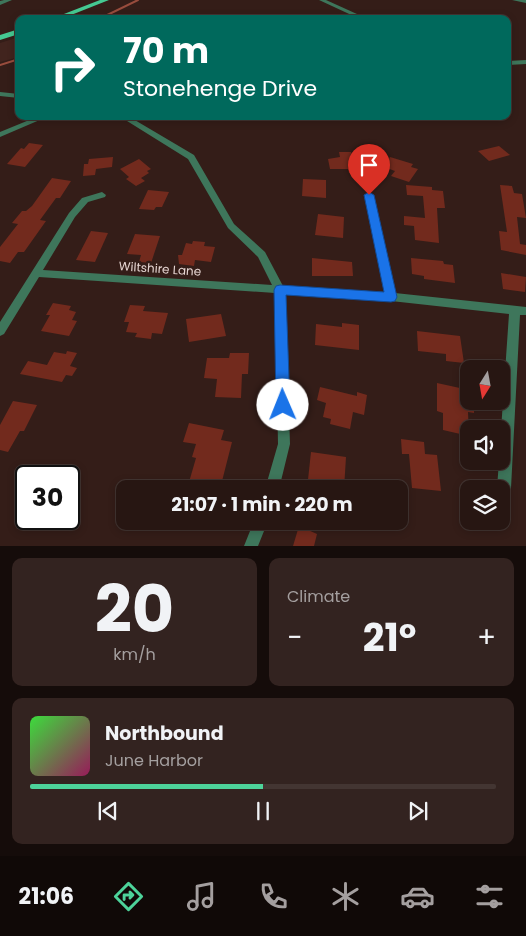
<!DOCTYPE html>
<html lang="en">
<head>
<meta charset="utf-8">
<style>
  body { margin:0; font-family:Poppins,sans-serif; background:#332320; color:#f1f3f6; height:100vh; display:flex; flex-direction:column; font-size:19px; white-space:nowrap }
  * { box-sizing:border-box; margin:0 }
  p { font-size:16px; color:#a49f9f }
  .icon { flex:none; width:28px; height:28px; fill:none; stroke:currentColor; stroke-width:2; stroke-linecap:round; stroke-linejoin:round }
  .map { position:relative; height:546px; overflow:hidden }
  .details { display:flex; flex-direction:column; gap:12px; padding:12px; background:#150c0a; flex:1 }
  .details>* { flex:none }
  .banner { position:absolute; left:15px; top:15px; width:496px; height:105px; border-radius:10px; box-shadow:0 2px 8px #0003,0 0 0 1px #433532; background:#00695c; color:#fff; overflow:hidden }
  .needle { width:32px; rotate:191deg }
  .fabs { position:absolute; left:460px; top:360px; display:grid; gap:10px }
  .fabs a { display:grid; place-items:center; width:50px; height:50px; border-radius:10px; background:#271612; box-shadow:0 2px 8px #0003,0 0 0 1px #433532; font-size:25px }
  .speed { position:absolute; left:15px; top:465px; display:flex; gap:10px; font-size:25px; font-weight:700; text-align:center }
  .speed>* { display:grid; place-content:center; width:65px; height:65px; border-radius:50%; background:#271612; box-shadow:0 2px 8px #0003,0 0 0 1px #433532; line-height:1 }
  .speed .limit { border:2px solid #111; border-radius:8px; background:#fff; color:#111 }
  .pin { position:absolute; display:grid; place-items:center; width:42px; height:42px; color:#fff; margin:-51px -21px; border-radius:50% 50% 50% 0; rotate:-45deg; box-shadow:0 0 5px #0007 }
  .pin .icon { rotate:45deg }
  .me { position:absolute; width:55px; margin:-28px; rotate:359deg; stroke-linejoin:round; filter:drop-shadow(0 0 4px #0008) }
  .turn { display:flex; align-items:center; gap:18px; height:105px; padding:0 25px; font-size:22px }
  .turn .icon { width:65px; height:65px; stroke-width:2.5 }
  .turn b { display:block; font-size:35px; line-height:42px }
  .big { font-size:38px; font-weight:700; line-height:1.1 }
  .details .card { flex:1; display:flex; flex-direction:column; justify-content:center; gap:8px; min-width:0; padding:0 18px; border-radius:10px; background:#332320 }
  .details .dial { align-items:center; gap:0 }
  .dial b { font-size:65px; line-height:1 }
  .song { display:flex; align-items:center; gap:15px }
  .cover { width:60px; height:60px; border-radius:8px; background:linear-gradient(135deg,hsl(120 70% 55%),hsl(330 70% 35%)) }
  .played { height:5px; border-radius:2px; background:linear-gradient(90deg,#4dd39a 50%,#433532 50%) }
  .keys { display:flex; justify-content:space-around; direction:ltr }
  .heat { display:flex; justify-content:space-between; align-items:center; font-size:28px; direction:ltr }
  .details .tiles { flex:1; display:grid; gap:12px; grid-template-columns:1fr 1fr }
  .card:last-child { grid-column:span 2 }
  .trip { position:absolute; left:116px; top:480px; width:292px; height:50px; border-radius:10px; background:#271612; box-shadow:0 2px 8px #0003,0 0 0 1px #433532; font-weight:700; line-height:50px; text-align:center }
  .tabs { display:flex; height:80px; justify-content:space-around; align-items:center; background:#100907; color:#a49f9f }
  .tabs .icon { width:35px; height:35px }
  .tabs .selected { color:#4dd39a }
  .tabs b { font-size:22px; color:#f1f3f6 }
  .map>svg:first-child { display:block }
  .built { fill:#41241e }
  .lines { fill:none; stroke-linecap:round; stroke-linejoin:round }
  .stream { stroke:#984c3d; stroke-width:2 }
  .building { fill:#722a1d }
  .street { fill:#3e765b; fill-rule:evenodd }
  .primary { fill:#45c992; fill-rule:evenodd }
  .route { fill:#1a73e8; stroke:#114b97 }
  .labels { text-anchor:middle; stroke-width:5; stroke-linejoin:round; paint-order:stroke }
  .street-label { font-size:12px; fill:#e6d5d2; stroke:#341d18 }
</style>
</head>
<body>
<div class="map">
<svg width="526" height="546" viewBox="0 0 526 546">
  <rect width="100%" height="100%" fill="#341d18"/>
  <!-- built -->
  <path class="built" d="M19,37V57L0,62V43Z"/>
  <g class="lines">
    <!-- stream -->
    <g class="stream">
      <path d="M99,19L138,0"/>
      <path d="M0,65L19,59"/>
    </g>
  </g>
  <!-- building -->
  <g class="building">
    <path d="M29,143L43,145L25,167L7,164L21,148L24,149Z"/>
    <path d="M499,146L510,155L489,161L478,151Z"/>
    <path d="M339,152H351L360,173H349L348,169H330L328,159L340,157Z"/>
    <path d="M113,157L112,167L96,169L95,175L83,176L84,164H88L89,159Z"/>
    <path d="M390,157L413,164L411,167L418,169L409,182L391,176L395,171L384,167Z"/>
    <path d="M139,159L151,169L147,171L149,173L141,178L145,181L136,186L126,179L129,177L120,169Z"/>
    <path d="M52,178L71,181L60,198H56L40,220L46,221L24,252H18L10,263L0,261V247L18,224L12,223L22,211H26L32,206Z"/>
    <path d="M303,179L326,180V198L302,196Z"/>
    <path d="M406,185L432,187V190L443,191L445,208H437L439,243L415,240L414,226L404,225V216L425,218L423,196L407,195Z"/>
    <path d="M500,185L512,186L514,193L522,194L526,218L517,217L520,244L526,245V255L501,250L499,231L507,232Z"/>
    <path d="M148,190L169,192L162,207H156L154,210L139,209Z"/>
    <path d="M318,214L344,217L343,238L315,235Z"/>
    <path d="M91,231L108,233L95,262L76,260Z"/>
    <path d="M135,234L160,236L151,263L139,262L141,255L127,254Z"/>
    <path d="M193,241L205,242L204,246L215,247L211,262L195,260L194,266L179,264L178,255H182L186,243L192,244Z"/>
    <path d="M312,258L352,262L353,276H312Z"/>
    <path d="M411,258L443,261L444,264L453,265L455,283L424,279V276L412,274Z"/>
    <path d="M501,273L526,277L525,292L503,289Z"/>
    <path d="M53,303L71,306L69,310L76,312L72,320L77,321L69,336L41,331L50,315H46Z"/>
    <path d="M130,305L145,306L143,311L168,313L162,334L152,333L151,339L135,337L137,333L126,332L129,322H124Z"/>
    <path d="M221,314L226,336L189,342L186,319Z"/>
    <path d="M342,323L359,325V350L315,345L316,324L342,327Z"/>
    <path d="M417,331L460,336L464,363L446,361V354L418,351Z"/>
    <path d="M67,351L77,353L70,366L77,368L72,376L66,375L62,382L20,374L28,361L47,365L54,352L66,354Z"/>
    <path d="M230,353H249L248,374H242L241,398L215,397L217,379L204,378L207,358H229Z"/>
    <path d="M437,383L469,390V401H474V413L468,412L469,436L443,430V413L437,411Z"/>
    <path d="M320,387L357,396V392L367,395L364,415L353,412L350,429L330,424L331,419L323,417L326,403L317,400Z"/>
    <path d="M13,401L37,405L24,431H20L8,452L0,450V425Z"/>
    <path d="M189,423L224,430L221,440L232,442L220,489H187L196,458L192,457L196,444L183,442Z"/>
    <path d="M401,439L424,442L425,454L437,455L441,491L412,488L409,454H402Z"/>
    <path d="M311,452L346,457L344,489H307Z"/>
    <path d="M299,526L317,534L314,546H293Z"/>
  </g>
  <g class="lines">
    <!-- street -->
    <g class="street">
      <path d="M4,0H12L0,5V1Z"/>
      <path d="M319,0H326L368,19H360Z"/>
      <path d="M512,0H526V3Z"/>
      <path d="M526,60V64L508,65V61Z"/>
      <path d="M0,92L19,94V98L0,96Z"/>
      <path d="M39,116H49L0,137V132Z"/>
      <path d="M119,116H128L194,155L234,224L265,252L283,286L385,292L365,195L369,192L373,195L395,293L526,307V315H520L511,488L509,493L504,495L501,494V489L497,488L499,461H501V430L509,314L391,301L285,294L290,444L279,489H265L278,444L275,293L39,277L4,334L0,336V322L69,213L82,198L102,192L106,195L105,197L88,202L75,217L43,270L272,285L258,257L228,228L188,159Z"/>
      <path d="M254,521H268L258,546H244Z"/>
    </g>
    <!-- primary -->
    <g class="primary">
      <path d="M100,0H109L61,19H51Z"/>
      <path d="M19,29V34L0,40V35Z"/>
    </g>
  </g>
  <!-- route -->
  <path class="route" d="M369,192L374,195L397,297L395,301L391,302L286,295L290,405L288,410L283,412L278,410L276,405L274,290L276,286L280,285L384,292L364,195Z"/>
  <g class="labels">
    <!-- street labels -->
    <g class="street-label">
      <text transform="translate(160 269) rotate(4)" y="4">Wiltshire Lane</text>
    </g>
  </g>
</svg>
<div class="fabs">
<a><svg class="needle" viewBox="-14 -14 28 28"><path d="M0-13l5 13h-10z" fill="#e53935"/><path d="M0 13l5-13h-10z" fill="#a49f9f"/></svg></a>
<a><svg class="icon" aria-label="sound" viewBox="0 0 24 24"><path d="M4 9h4l5-4v14l-5-4H4zM17 9q2 3 0 6"/></svg></a>
<a><svg class="icon" aria-label="layers" viewBox="0 0 24 24"><path d="M12 4l9 5-9 5-9-5zM3 14l9 5 9-5"/></svg></a>
</div>
<div class="speed"><div class="limit">30</div></div>
<div class="pin" style="left:369px;top:195px;background:#d93025"><svg class="icon" aria-label="arrive" viewBox="0 0 24 24"><path d="M6 21V4h12l-3 4 3 4H6"/></svg></div>
<svg class="me" style="left:283px;top:405px" viewBox="-20 -20 40 40"><circle r="19" fill="#fff"/><path d="M0-13L10 11 0 6-10 11z" fill="#1a73e8"/></svg>
<div class="trip">21:07 · 1 min · 220 m</div>
<div class="banner">
<div class="turn"><svg class="icon" aria-label="right" viewBox="0 0 24 24"><path d="M7 20v-9h11M14 6l5 5-5 5"/></svg><div><b>70 m</b>Stonehenge Drive</div></div>
</div>
</div>
<section class="details">
<div class="tiles">
<div class="card dial"><b>20</b><p>km/h</p></div>
<div class="card"><p>Climate</p>
<div class="heat"><a>−</a><b class="big">21°</b><a>+</a></div>
</div>
<div class="card">
<div class="song"><i class="cover"></i><div><b>Northbound</b><p>June Harbor</p></div></div>
<div class="played"></div>
<div class="keys"><svg class="icon" aria-label="previous" viewBox="0 0 24 24"><path d="M18 5L8 12l10 7zM5 5v14"/></svg><svg class="icon" aria-label="pause" viewBox="0 0 24 24"><path d="M8 5v14M16 5v14"/></svg><svg class="icon" aria-label="next" viewBox="0 0 24 24"><path d="M6 5l10 7-10 7zM19 5v14"/></svg></div>
</div>
</div>
</section>
<nav class="tabs">
<b>21:06</b>
<svg class="icon selected" aria-label="directions" viewBox="0 0 24 24"><path d="M12 3l9 9-9 9-9-9zM9 14v-3h6M13 9l2 2-2 2"/></svg>
<svg class="icon" aria-label="music" viewBox="0 0 24 24"><path d="M9 18V5l10-2v13"/><circle cx="6" cy="18" r="3"/><circle cx="16" cy="16" r="3"/></svg>
<svg class="icon" aria-label="phone" viewBox="0 0 24 24"><path d="M5 4h4l2 5-3 2q2 4 5 5l2-3 5 2v4C11 20 4 13 5 4z"/></svg>
<svg class="icon" aria-label="climate" viewBox="0 0 24 24"><path d="M12 3v18M4 7l16 10M4 17L20 7"/></svg>
<svg class="icon" aria-label="car" viewBox="0 0 24 24"><path d="M5 17H2v-5l4-1 3-4h7l3 4 3 1v5h-3M9 17h6M6 11h13"/><circle cx="7" cy="17" r="2"/><circle cx="17" cy="17" r="2"/></svg>
<svg class="icon" aria-label="filters" viewBox="0 0 24 24"><path d="M4 7h16M4 17h16"/><circle cx="9" cy="7" r="2"/><circle cx="15" cy="17" r="2"/></svg>
</nav>
</body>
</html>
